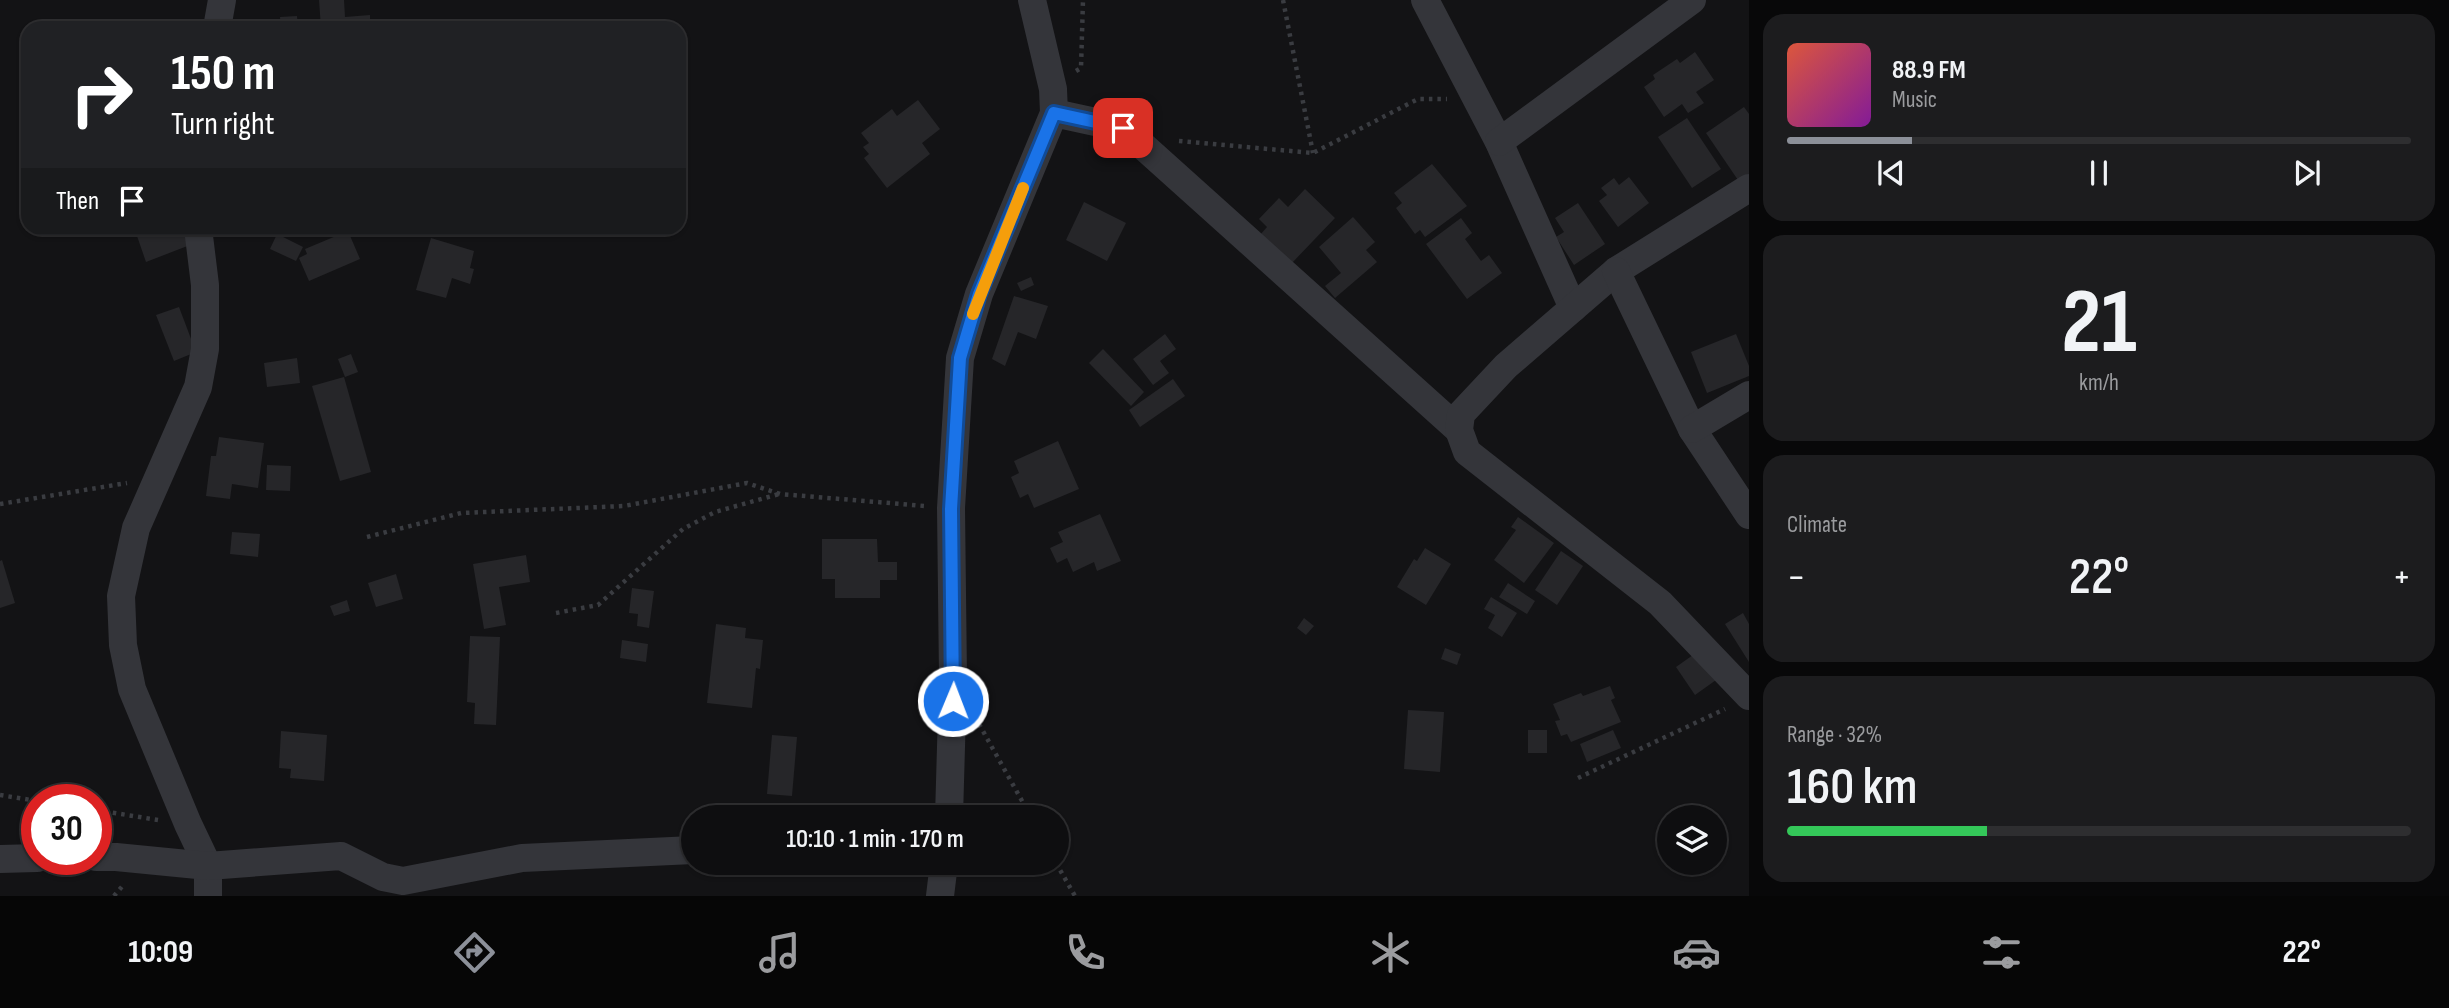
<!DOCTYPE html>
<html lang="en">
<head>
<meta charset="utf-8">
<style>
  body { margin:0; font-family:"Sofia Sans Condensed",sans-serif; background:#1c1c1e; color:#f1f3f6; height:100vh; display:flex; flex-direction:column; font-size:26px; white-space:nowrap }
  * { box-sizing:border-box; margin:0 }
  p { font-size:23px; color:#9b9c9f }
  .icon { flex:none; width:38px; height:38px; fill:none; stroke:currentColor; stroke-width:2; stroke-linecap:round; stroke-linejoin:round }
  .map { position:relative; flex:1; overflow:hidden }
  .sheet { display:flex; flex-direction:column; gap:14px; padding:14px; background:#080809; width:700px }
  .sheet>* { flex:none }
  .banner { position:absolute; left:21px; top:21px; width:665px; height:214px; border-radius:21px; box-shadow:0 2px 5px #0004,0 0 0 2px #2e2e30; background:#202124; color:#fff; overflow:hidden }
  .controls { position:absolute; left:1657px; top:805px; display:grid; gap:14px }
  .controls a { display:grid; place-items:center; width:70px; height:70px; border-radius:50%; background:#0e0e10; box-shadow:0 2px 5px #0004,0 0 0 2px #2e2e30; font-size:35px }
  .speed { position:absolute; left:21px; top:784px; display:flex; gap:14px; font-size:35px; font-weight:700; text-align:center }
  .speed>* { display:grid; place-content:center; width:91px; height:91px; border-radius:50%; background:#0e0e10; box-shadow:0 2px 5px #0004,0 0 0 2px #2e2e30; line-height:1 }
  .speed .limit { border:10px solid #d22; background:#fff; color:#111 }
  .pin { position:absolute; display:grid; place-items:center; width:60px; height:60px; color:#fff; margin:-30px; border-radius:14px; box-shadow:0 4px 10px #0006 }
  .me { position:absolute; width:77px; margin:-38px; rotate:1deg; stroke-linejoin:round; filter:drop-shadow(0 0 5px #0008) }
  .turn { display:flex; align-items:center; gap:24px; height:147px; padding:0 35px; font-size:32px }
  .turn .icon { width:91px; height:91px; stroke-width:2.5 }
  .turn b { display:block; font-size:49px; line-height:60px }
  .then { display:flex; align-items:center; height:66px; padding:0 35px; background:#0003; gap:14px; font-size:26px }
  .big { font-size:52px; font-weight:600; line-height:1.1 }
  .sheet .widget { flex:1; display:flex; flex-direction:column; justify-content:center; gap:10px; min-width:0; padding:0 24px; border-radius:21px; background:#1c1c1e }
  .sheet .dial { align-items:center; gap:0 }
  .dial b { font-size:91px; line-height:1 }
  .song { display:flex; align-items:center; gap:21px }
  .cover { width:84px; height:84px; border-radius:10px; background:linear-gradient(135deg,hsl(10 70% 55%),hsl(290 70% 35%)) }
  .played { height:7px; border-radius:4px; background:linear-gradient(90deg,#8c9099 20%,#2e2e30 20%) }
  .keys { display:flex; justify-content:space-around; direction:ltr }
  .heat { display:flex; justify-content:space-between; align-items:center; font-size:38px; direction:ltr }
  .charge { height:10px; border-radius:5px; background:linear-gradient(90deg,#34c759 32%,#2e2e30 0) }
  .trip { position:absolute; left:681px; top:805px; width:388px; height:70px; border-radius:35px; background:#0e0e10; box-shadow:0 2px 5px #0004,0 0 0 2px #2e2e30; font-weight:600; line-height:70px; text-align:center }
  .dock { display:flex; height:112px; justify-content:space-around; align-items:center; background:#060606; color:#9b9c9f }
  .dock .icon { width:49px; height:49px }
  .dock .selected { color:#8c9099 }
  .dock b { font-size:32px; color:#f1f3f6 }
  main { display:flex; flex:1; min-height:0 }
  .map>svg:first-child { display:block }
  .building { fill:#262629 }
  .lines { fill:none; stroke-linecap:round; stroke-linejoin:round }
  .path { stroke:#3a3c41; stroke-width:4.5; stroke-dasharray:3.5 5; stroke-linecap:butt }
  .minor { stroke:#34353a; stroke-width:28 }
  .route-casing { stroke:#114b97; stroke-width:18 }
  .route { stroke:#1a73e8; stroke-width:12 }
  .slow { stroke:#f59e0b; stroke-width:12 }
</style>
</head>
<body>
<main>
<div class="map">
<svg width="1749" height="896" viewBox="0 0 1749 896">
  <rect width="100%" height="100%" fill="#131315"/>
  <!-- building -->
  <g class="building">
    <path d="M319,0H344L345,17L370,15V28H321Z"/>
    <path d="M297,16L298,28H281L280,17Z"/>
    <path d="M1695,52L1714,80L1696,92L1704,103L1688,113L1682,104L1664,117L1644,87L1655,79L1653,75L1677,59L1680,63Z"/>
    <path d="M918,100L940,129L922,143L930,154L887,188L864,158L869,154L863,147L869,143L861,133L892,109L897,116Z"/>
    <path d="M1744,107L1749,114V177L1740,183L1706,133Z"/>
    <path d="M1687,118L1721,169L1692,188L1658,137Z"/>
    <path d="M1432,164L1467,206L1425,237L1420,230L1415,234L1396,208L1402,203L1394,193Z"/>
    <path d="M1629,177L1649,203L1618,227L1599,201L1607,195L1601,188L1614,178L1619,185Z"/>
    <path d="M1305,189L1335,218L1291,264L1260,235L1267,227L1259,219L1279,198L1288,207Z"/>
    <path d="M1084,202L1126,223L1107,261L1066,240Z"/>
    <path d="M1578,203L1605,244L1574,265L1556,237L1564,232L1555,218Z"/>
    <path d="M1353,217L1375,242L1366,250L1377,262L1335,298L1325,286L1341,273L1319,247Z"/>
    <path d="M1461,218L1472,233L1465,239L1481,261L1489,255L1502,273L1467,299L1426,244Z"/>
    <path d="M160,228H184L190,245L146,262L137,236Z"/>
    <path d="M348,231L360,259L309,281L299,258L307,254L305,249Z"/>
    <path d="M277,234L303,247L296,261L270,249Z"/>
    <path d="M431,238L474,251L470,268L474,269L470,284L452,278L446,298L416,290Z"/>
    <path d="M1031,277L1034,285L1021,291L1017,283Z"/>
    <path d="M1014,296L1048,306L1036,339L1018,332L1005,366L992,359Z"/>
    <path d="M179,307L196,352L174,361L156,315Z"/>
    <path d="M1165,334L1176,349L1160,361L1169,373L1153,385L1133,359Z"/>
    <path d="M1736,334L1749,366V376L1707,393L1691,352Z"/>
    <path d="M1103,349L1144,392L1131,406L1089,363Z"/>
    <path d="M351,354L358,372L345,377L338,359Z"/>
    <path d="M297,358L300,383L267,387L264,363Z"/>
    <path d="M344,377L371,472L340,481L312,386Z"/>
    <path d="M1173,379L1185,396L1140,427L1129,410Z"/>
    <path d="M219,437L264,443L258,488L232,484L230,499L206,496L211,456H216Z"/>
    <path d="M1058,441L1079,489L1034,508L1028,494L1020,498L1011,477L1019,473L1014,461Z"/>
    <path d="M267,465L291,466L290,491L266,490Z"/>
    <path d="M1100,514L1121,561L1097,571L1094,562L1073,572L1067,558L1057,563L1050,548L1063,542L1058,532Z"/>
    <path d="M1518,517L1554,543L1524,583L1494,560L1516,530L1511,527Z"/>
    <path d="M232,532L260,534L258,557L230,554Z"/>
    <path d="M822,539H877L878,562H897V580H880V598H835V579H822Z"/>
    <path d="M1425,548L1451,564L1426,605L1397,587L1414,559L1417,561Z"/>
    <path d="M1561,551L1583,566L1557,605L1535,590Z"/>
    <path d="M526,555L530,582L499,587L506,625L484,629L473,564Z"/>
    <path d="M2,560L15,603L0,608V561Z"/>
    <path d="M396,574L403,599L376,607L368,583Z"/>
    <path d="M1508,583L1535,601L1527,614L1499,597Z"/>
    <path d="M632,588L654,591L649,628L637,626L638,614L629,613Z"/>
    <path d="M1491,597L1517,613L1502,637L1488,628L1495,615L1484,609Z"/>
    <path d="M347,600L350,611L334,616L330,606Z"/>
    <path d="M1743,613L1749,624V662L1725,624Z"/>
    <path d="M1304,618L1314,626L1306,635L1297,628Z"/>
    <path d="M716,624L746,628L745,638L763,640L760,669L756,668L752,708L707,703Z"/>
    <path d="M470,636L500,637L496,725L474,724L475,703L467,702Z"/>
    <path d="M622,640L648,644L646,662L620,658Z"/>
    <path d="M1445,648L1461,654L1457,665L1441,659Z"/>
    <path d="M1693,655L1716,680L1695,695L1676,667Z"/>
    <path d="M1610,686L1615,698L1611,700L1621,722L1571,742L1567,734L1561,736L1555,721L1560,720L1553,704L1581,693L1583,696Z"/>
    <path d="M1408,710L1444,712L1440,772L1404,769Z"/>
    <rect x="1528" y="730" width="19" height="23"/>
    <path d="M1613,730L1621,748L1587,762L1580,744Z"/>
    <path d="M281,731L327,735L324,781L290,778L291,769L279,768Z"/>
    <path d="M772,735L797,737L792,796L767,794Z"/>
  </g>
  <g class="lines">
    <!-- path -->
    <g class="path">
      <path d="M1283,0L1313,153"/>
      <path d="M1076,71L1081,68L1083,0"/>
      <path d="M1179,141L1313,153L1418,99H1447"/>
      <path d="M0,504L127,483"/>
      <path d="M367,537L461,513L624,506L747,483L780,494L925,506"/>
      <path d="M556,613L598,605L683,529L715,512L779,494"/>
      <path d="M979,724L1031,817"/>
      <path d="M1578,778L1725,709"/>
      <path d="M0,795L37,801"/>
      <path d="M96,810L158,820"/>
      <path d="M1056,863L1075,896"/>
      <path d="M114,896L125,883"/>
    </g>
    <!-- minor -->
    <g class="minor">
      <path d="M1425,0L1499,142L1573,308"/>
      <path d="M217,28L222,0"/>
      <path d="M1054,113L1123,128L1459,430"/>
      <path d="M1499,142L1692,0"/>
      <path d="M1749,188L1616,271L1506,366L1461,414L1459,430L1467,452L1660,603L1749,696"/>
      <path d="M198,228L205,285V349L198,387L136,528L121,596L123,645L132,689L188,824L208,866V896"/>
      <path d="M1616,271L1692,429L1749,515"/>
      <path d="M1692,429L1749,395"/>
      <path d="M949,817L953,677L951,508L960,358L979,294L1054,113L1053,89L1032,0"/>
      <path d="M96,857H116L208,866L341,856L383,877L403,881L522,858L693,850"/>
      <path d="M0,859L37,858"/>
      <path d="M940,896L944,863"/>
    </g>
  </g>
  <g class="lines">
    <!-- route casing -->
    <g class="route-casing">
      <path id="route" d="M953,701L951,509L960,358L979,294L1054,113L1123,128"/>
    </g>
    <!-- route -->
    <use href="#route" class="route"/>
    <!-- slow -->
    <path class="slow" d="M973,314L1023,188"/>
  </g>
</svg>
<div class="controls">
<a><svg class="icon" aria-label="layers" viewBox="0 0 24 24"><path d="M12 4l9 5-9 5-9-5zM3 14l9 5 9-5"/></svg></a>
</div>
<div class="speed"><div class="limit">30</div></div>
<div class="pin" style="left:1123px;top:128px;background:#d93025"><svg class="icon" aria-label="arrive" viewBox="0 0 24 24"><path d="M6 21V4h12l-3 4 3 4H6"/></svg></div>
<svg class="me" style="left:953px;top:701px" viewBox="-20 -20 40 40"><circle r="17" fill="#1a73e8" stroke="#fff" stroke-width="3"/><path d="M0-11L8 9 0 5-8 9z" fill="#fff"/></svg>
<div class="trip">10:10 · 1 min · 170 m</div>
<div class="banner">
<div class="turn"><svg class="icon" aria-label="right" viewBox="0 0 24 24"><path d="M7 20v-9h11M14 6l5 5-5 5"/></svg><div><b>150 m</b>Turn right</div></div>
<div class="then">Then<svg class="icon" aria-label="arrive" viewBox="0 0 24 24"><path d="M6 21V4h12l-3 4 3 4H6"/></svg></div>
</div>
</div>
<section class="sheet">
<div class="widget">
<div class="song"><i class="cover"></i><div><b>88.9 FM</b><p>Music</p></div></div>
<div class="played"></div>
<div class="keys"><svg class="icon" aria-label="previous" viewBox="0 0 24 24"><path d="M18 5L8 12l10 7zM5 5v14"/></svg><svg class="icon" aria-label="pause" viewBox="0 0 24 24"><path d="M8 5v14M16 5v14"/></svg><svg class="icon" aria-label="next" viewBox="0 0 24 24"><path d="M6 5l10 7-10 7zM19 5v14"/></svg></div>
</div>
<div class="widget dial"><b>21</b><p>km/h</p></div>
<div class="widget"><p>Climate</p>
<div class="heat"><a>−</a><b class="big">22°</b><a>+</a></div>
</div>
<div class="widget"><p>Range · 32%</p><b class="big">160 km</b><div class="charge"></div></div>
</section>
</main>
<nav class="dock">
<b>10:09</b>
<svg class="icon selected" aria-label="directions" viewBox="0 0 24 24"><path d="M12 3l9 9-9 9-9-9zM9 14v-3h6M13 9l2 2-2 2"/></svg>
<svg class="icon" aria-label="music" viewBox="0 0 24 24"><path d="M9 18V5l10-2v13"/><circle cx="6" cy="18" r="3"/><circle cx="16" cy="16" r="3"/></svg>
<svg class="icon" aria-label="phone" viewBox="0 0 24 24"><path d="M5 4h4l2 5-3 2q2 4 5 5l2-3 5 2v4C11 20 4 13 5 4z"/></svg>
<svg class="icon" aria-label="climate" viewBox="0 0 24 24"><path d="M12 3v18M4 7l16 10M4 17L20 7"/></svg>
<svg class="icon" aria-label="car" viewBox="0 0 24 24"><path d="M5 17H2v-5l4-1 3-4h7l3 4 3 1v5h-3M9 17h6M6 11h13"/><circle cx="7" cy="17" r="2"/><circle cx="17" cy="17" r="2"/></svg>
<svg class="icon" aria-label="filters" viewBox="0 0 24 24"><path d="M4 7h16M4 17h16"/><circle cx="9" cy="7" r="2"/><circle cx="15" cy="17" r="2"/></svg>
<b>22°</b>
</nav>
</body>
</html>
